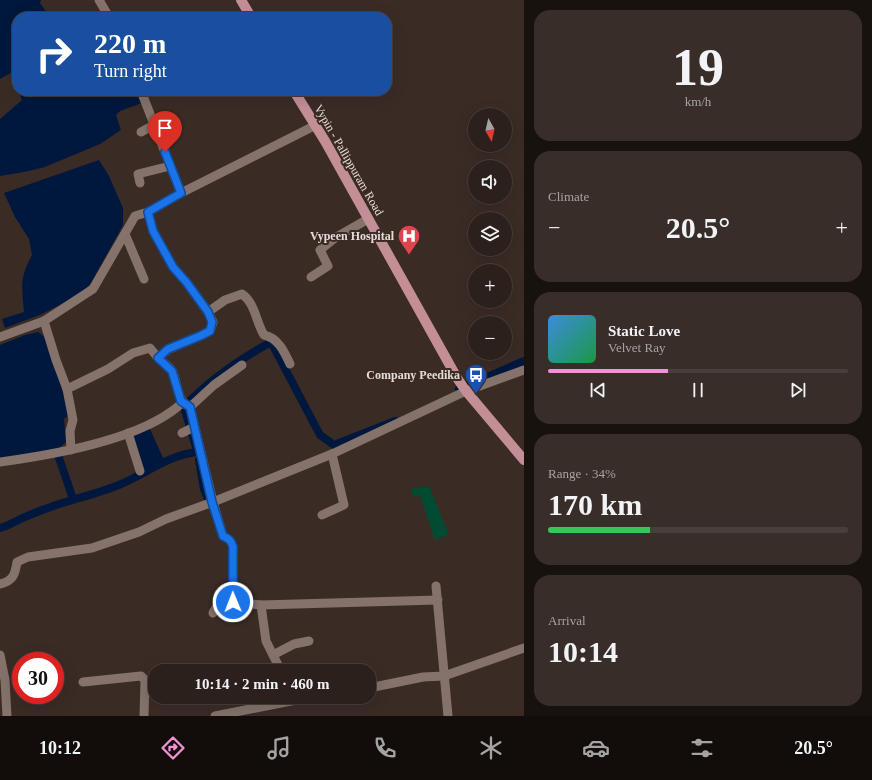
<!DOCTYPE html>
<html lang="en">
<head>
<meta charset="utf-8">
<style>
  body { margin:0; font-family:Georgia,serif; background:#382d29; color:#f1f3f6; height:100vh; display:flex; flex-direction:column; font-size:15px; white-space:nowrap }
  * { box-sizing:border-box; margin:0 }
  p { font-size:13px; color:#a6a3a3 }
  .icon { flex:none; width:22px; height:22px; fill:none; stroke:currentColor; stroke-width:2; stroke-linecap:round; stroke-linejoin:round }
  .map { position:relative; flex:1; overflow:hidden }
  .sheet { display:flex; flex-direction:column; gap:10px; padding:10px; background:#18120f; width:348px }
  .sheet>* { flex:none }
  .hud { position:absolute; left:12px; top:12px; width:380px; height:84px; border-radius:16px; box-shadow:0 4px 16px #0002,0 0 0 1px #483e3b; background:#1a4fa0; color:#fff; overflow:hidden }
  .needle { width:26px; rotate:172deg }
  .tools { position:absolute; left:468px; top:108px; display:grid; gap:8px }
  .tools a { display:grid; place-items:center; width:44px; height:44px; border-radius:50%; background:#2c201c; box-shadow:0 4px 16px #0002,0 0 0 1px #483e3b; font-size:20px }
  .speed { position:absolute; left:12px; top:652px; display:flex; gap:8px; font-size:20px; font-weight:700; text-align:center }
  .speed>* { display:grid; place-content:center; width:52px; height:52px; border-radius:50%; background:#2c201c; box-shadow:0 4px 16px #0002,0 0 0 1px #483e3b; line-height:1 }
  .speed .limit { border:6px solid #d22; background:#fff; color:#111 }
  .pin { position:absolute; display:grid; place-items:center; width:34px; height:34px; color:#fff; margin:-41px -17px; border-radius:50% 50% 50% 0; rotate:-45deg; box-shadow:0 0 4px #0007 }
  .pin .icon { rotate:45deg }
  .me { position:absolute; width:44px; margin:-22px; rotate:359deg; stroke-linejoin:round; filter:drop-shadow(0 0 3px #0008) }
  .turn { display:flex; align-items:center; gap:14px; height:84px; padding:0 16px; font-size:18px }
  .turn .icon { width:52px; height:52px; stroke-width:2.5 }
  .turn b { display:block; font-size:28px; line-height:34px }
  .big { font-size:30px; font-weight:700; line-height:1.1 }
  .sheet .card { flex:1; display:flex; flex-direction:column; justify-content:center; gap:6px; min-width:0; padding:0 14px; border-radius:16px; background:#382d29 }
  .sheet .dial { align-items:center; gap:0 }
  .dial b { font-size:52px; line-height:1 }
  .song { display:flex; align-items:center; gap:12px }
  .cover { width:48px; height:48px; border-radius:6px; background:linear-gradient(135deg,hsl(210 70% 55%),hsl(140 70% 35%)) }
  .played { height:4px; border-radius:2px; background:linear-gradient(90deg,#f291d6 40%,#483e3b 40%) }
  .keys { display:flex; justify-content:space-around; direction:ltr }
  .heat { display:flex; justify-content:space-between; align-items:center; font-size:22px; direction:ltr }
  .charge { height:6px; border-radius:3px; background:linear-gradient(90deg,#34c759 34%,#483e3b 0) }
  .trip { position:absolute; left:148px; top:664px; width:228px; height:40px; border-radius:16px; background:#2c201c; box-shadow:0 4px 16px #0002,0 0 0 1px #483e3b; font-weight:700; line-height:40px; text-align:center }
  .menu { display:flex; height:64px; justify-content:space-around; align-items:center; background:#120d0b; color:#a6a3a3 }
  .menu .icon { width:28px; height:28px }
  .menu .active { color:#f291d6 }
  .menu b { font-size:18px; color:#f1f3f6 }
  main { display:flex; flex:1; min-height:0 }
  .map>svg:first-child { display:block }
  .green { fill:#004b31 }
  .water { fill:#00183e }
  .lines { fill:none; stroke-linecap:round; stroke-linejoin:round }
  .canal { stroke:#00183e; stroke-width:8 }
  .street { stroke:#84726b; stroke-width:9 }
  .primary { stroke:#c48e96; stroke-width:10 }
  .route-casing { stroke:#114b97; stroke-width:10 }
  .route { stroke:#1a73e8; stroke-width:7 }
  .labels { text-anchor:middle; stroke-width:4; stroke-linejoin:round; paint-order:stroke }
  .street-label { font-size:12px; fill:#e6dcd8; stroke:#3a2b25 }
  .poi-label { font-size:12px; font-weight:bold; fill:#e6dcd8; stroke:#3a2b25; text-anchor:end }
</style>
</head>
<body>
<main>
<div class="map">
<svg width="524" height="716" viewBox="0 0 524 716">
  <rect width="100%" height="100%" fill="#3a2b25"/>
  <!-- green -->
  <path class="green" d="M429,486L449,535L435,540L420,495L413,497L411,489Z"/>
  <!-- water -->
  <g class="water">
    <path d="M0,0H41L40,3L50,17H17V69L0,79Z"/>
    <path d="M18,91H24L26,96L53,91H138L142,103L120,111L116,115L121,130L100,144L45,167L24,172L0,176V119L22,100Z"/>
    <path d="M99,160L109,176L123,208V225L91,283L79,295L42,314L5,328L2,319L24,312C22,286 19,279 32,255L29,239L15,217L4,193Z"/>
    <path d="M38,332L45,337L70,414L64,419L66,442L59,448L51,450L0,459V345L25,335Z"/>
    <path d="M149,427L164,460L143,470L133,432Z"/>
  </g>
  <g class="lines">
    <!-- canal -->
    <g class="canal">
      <path d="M459,389L524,361"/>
      <path d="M196,447L184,407C208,381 240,359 271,342L320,435L334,445L395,421"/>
      <path d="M56,449L73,499"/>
      <path d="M199,460L204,489L208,499"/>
      <path d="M0,528C9,526 17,520 25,517C33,513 40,511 48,508C72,499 98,494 121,484C147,473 169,455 197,452"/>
    </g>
    <!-- street -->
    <g class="street">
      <path d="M99,0L109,17"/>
      <path d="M141,91L181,193"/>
      <path d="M141,132L154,125"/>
      <path d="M140,183L138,174L170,166"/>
      <path d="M125,234L144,279"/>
      <path d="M311,277L328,266L320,250L335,238L368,219"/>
      <path d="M208,312L225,300L242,294C255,303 256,322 264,335C278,338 284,351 290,364"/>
      <path d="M0,337L44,321"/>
      <path d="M158,358C162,362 169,366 172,371C179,384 175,400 190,407L213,502L223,536C229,539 231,540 233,547V602L261,605L266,641L281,671"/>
      <path d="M67,389L108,369L133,353L150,348L158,358L169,349L200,336L210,331L213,322L208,312L187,283L173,267L153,231L148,212"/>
      <path d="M190,407L214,385L242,365"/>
      <path d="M128,433L140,471"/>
      <path d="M182,433L194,427"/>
      <path d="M71,450L70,431L73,420L67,389L56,360L44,321L93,289L135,216L148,212L181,193L316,125"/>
      <path d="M0,462C52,455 145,439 183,402"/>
      <path d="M322,515L344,505L332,454"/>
      <path d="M0,584C13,581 15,575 17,562L28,557L92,548L139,532L166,519L213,502L332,454L466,391L524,370"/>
      <path d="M436,586L448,716"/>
      <path d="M261,605L438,600"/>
      <path d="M213,613L218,604L233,602"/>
      <path d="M0,655L5,680L7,716"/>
      <path d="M273,655L294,644L309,641"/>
      <path d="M83,682L141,676L145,680L144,716"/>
      <path d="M369,688L423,677L444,676L524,648"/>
      <path d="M215,716L296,700L326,697"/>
    </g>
    <!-- primary -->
    <g class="primary">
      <path d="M241,0L251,17"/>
      <path d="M294,91L325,141L457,378L466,391L524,460"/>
    </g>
  </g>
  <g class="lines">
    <!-- route casing -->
    <g class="route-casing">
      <path id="route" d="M165,152L181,193L148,212L153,231L173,267L187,283L208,312L212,322L210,331L200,336L168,349L158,358L172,371L181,401L190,407L212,502L223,536C229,539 231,540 233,547V602"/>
    </g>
    <!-- route -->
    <use href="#route" class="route"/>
  </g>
  <!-- icons -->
  <defs>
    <g id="hospital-pin" transform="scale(1.15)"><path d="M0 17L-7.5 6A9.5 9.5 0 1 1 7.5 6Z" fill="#e0444e" stroke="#3a2b25"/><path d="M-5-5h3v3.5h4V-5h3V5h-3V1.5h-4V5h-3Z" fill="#fff"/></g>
    <g id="bus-pin" transform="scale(1.15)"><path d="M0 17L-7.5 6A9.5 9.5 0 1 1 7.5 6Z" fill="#1a4fb4" stroke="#3a2b25"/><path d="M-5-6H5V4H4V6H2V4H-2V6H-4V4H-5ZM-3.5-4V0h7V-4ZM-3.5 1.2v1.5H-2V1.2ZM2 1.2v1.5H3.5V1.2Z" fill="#fff"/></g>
  </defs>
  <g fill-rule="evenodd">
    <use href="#hospital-pin" x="409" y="236"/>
    <use href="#bus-pin" x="476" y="375"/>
  </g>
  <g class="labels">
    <!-- street labels -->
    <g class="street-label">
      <text transform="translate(349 160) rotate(60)" y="4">Vypin - Pallippuram Road</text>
    </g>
    <!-- poi labels -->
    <g class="poi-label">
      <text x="394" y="240">Vypeen Hospital</text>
      <text x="460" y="379">Company Peedika</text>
    </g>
  </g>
</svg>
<div class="tools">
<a><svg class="needle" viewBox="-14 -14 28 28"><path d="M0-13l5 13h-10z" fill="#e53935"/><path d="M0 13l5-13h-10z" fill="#a6a3a3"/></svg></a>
<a><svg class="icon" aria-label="sound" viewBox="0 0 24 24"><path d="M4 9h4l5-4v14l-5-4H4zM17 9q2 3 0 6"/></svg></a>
<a><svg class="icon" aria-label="layers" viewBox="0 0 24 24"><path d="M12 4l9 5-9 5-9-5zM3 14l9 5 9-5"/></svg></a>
<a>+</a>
<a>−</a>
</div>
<div class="speed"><div class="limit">30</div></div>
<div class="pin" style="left:165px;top:152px;background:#d93025"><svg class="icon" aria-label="arrive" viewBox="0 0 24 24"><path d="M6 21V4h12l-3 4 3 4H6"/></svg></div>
<svg class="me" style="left:233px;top:602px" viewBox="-20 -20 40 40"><circle r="17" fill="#1a73e8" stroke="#fff" stroke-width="3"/><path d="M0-11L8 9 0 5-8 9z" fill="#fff"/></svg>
<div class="trip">10:14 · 2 min · 460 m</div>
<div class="hud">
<div class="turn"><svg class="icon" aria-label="right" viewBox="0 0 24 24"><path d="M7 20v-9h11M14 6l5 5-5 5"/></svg><div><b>220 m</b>Turn right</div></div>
</div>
</div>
<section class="sheet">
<div class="card dial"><b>19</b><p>km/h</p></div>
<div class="card"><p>Climate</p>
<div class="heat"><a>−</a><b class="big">20.5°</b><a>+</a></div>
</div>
<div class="card">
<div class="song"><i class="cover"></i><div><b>Static Love</b><p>Velvet Ray</p></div></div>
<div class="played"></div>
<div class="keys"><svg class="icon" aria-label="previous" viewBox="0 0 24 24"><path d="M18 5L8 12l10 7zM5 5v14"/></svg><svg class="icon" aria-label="pause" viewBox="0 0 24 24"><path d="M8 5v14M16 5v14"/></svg><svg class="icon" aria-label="next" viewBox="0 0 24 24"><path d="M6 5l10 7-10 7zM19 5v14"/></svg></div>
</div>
<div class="card"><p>Range · 34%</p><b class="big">170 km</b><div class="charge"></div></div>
<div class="card"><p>Arrival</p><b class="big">10:14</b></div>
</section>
</main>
<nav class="menu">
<b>10:12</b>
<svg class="icon active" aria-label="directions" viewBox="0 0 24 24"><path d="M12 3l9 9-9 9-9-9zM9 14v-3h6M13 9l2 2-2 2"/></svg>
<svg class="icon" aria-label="music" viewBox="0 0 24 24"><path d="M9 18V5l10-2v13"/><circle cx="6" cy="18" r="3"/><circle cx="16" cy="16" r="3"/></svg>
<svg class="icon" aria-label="phone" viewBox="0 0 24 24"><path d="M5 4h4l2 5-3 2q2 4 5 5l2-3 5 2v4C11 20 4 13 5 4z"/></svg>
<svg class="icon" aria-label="climate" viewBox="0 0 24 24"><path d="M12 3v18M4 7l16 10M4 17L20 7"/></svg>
<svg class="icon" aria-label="car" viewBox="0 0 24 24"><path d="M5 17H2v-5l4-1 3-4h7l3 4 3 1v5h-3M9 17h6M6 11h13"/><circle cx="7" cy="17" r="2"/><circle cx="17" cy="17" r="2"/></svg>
<svg class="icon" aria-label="filters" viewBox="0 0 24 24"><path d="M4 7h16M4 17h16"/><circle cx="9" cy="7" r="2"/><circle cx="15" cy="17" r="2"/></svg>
<b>20.5°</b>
</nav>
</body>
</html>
